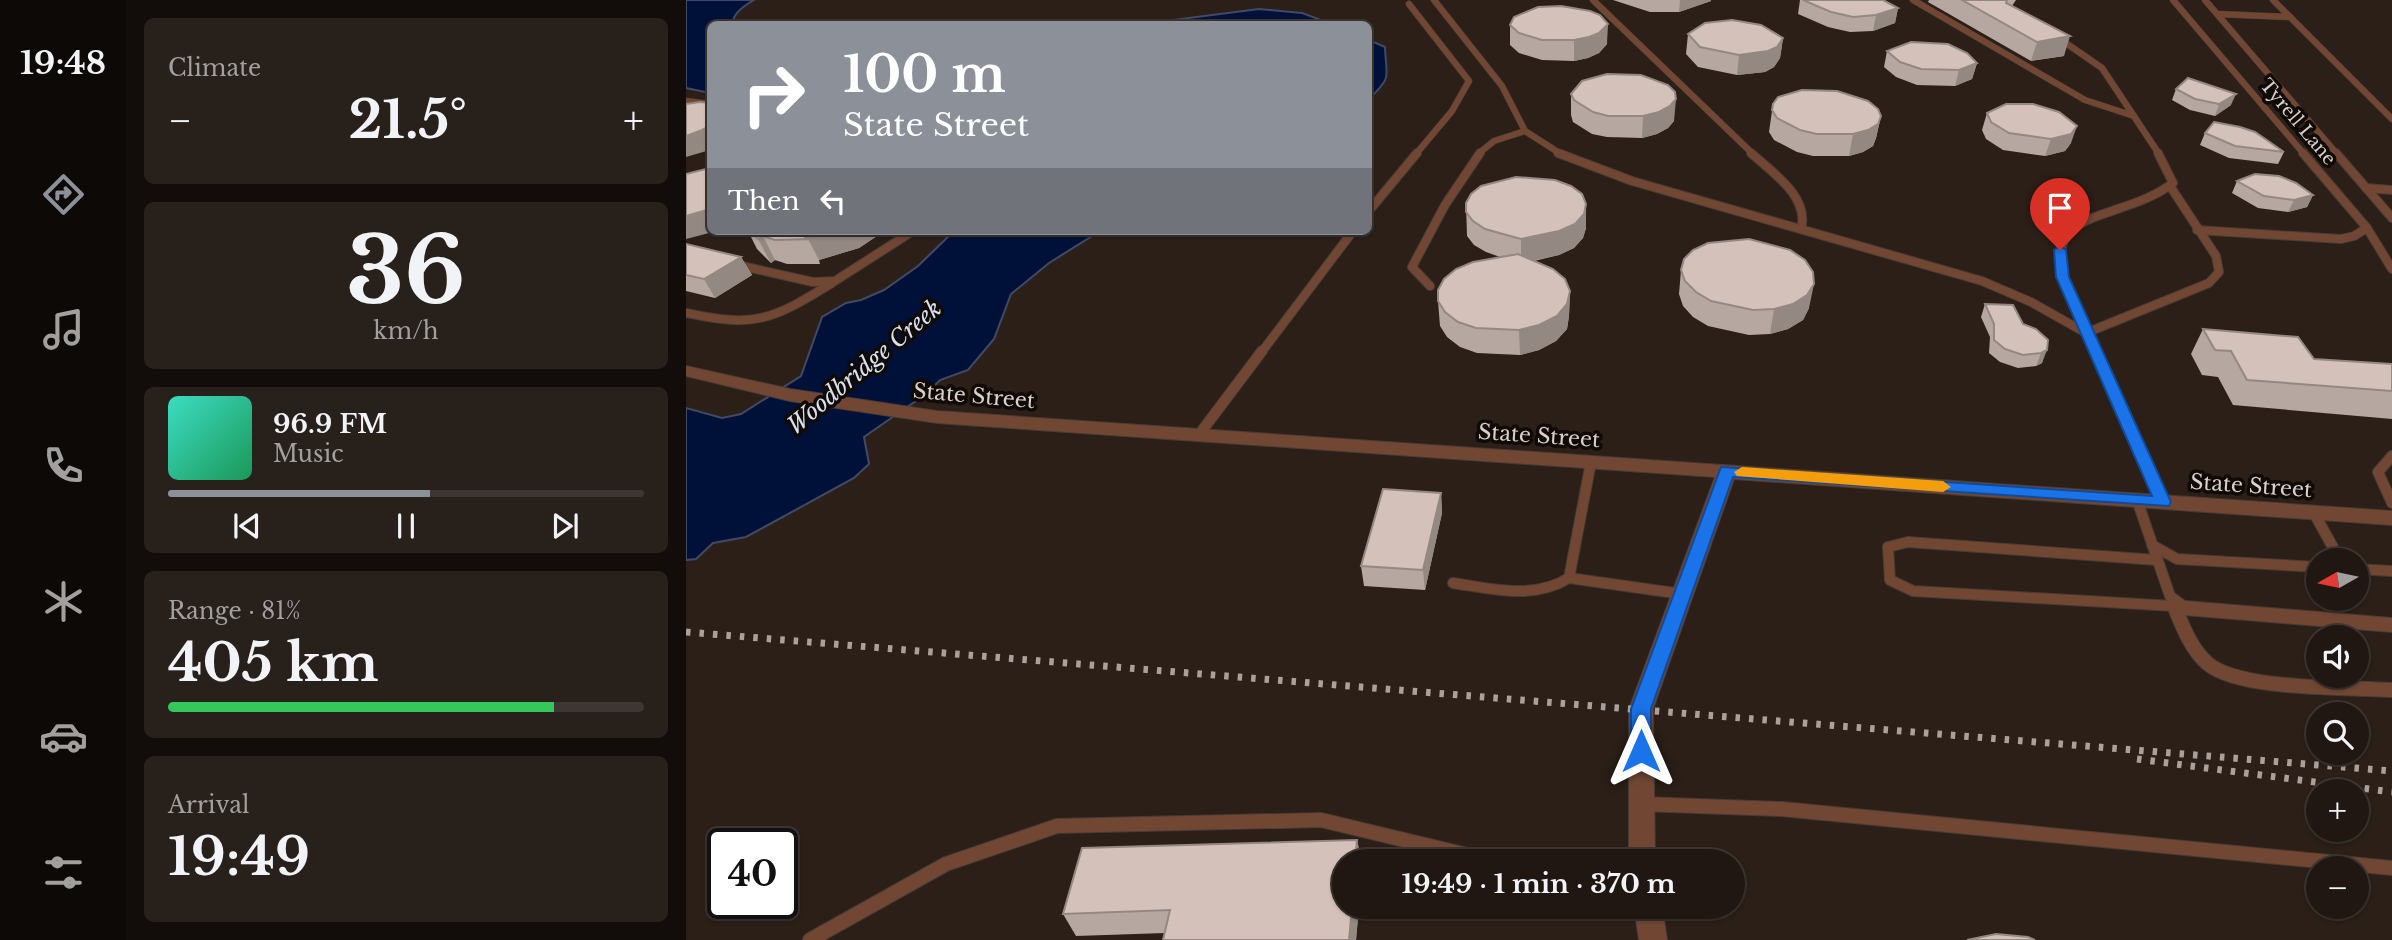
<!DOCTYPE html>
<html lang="en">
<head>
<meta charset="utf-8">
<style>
  body { margin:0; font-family:"Libre Baskerville",serif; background:#28201b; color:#f1f3f6; height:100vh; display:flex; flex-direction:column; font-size:26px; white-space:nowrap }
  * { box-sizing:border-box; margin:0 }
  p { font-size:23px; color:#a29f9f }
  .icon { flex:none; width:38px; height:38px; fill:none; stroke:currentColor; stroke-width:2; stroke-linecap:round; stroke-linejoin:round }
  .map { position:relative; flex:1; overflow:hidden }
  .drawer { display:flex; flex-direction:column; gap:18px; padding:18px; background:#120d0a; width:560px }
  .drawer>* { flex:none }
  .banner { position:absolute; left:21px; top:21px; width:665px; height:214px; border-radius:10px; box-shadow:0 2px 5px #0004,0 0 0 2px #3d3632; background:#8c9099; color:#fff; overflow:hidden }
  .needle { width:46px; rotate:261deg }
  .tools { position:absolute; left:1620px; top:548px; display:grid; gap:14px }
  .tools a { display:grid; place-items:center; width:63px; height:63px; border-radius:50%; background:#201712; box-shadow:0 2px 5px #0004,0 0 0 2px #3d3632; font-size:35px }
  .speed { position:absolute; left:21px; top:828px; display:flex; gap:14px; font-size:35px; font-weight:700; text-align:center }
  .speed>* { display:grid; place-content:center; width:91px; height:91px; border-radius:50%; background:#201712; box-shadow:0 2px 5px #0004,0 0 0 2px #3d3632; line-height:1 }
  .speed .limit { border:4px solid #111; border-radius:10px; background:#fff; color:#111 }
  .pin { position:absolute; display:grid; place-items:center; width:60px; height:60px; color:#fff; margin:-72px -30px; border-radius:50% 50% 50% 0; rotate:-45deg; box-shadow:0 0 7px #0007 }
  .pin .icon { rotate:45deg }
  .me { position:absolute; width:77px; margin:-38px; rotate:0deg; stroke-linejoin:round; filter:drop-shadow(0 0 5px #0008) }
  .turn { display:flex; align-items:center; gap:24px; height:147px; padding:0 21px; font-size:32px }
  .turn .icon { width:91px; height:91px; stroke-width:2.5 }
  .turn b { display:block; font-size:49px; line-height:60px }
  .then { display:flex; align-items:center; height:66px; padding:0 21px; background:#0003; gap:14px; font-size:26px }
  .big { font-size:52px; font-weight:800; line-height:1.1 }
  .drawer .tile { flex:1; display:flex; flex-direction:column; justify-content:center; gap:10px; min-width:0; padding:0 24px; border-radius:10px; background:#28201b }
  .drawer .dial { align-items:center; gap:0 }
  .dial b { font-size:91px; line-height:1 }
  .song { display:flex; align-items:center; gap:21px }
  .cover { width:84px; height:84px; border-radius:10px; background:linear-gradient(135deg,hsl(170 70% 55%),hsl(150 70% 35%)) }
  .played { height:7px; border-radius:4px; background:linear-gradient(90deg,#8c9099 55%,#3d3632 55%) }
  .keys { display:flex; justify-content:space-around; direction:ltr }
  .heat { display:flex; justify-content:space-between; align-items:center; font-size:38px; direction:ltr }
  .charge { height:10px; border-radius:5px; background:linear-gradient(90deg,#34c759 81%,#3d3632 0) }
  .trip { position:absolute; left:646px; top:849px; width:413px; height:70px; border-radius:35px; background:#201712; box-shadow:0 2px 5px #0004,0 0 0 2px #3d3632; font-weight:800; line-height:70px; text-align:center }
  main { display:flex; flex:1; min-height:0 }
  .tabs { display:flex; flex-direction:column; width:126px; justify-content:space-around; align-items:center; background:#0d0907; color:#a29f9f }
  .tabs .icon { width:49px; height:49px }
  .tabs .selected { color:#8c9099 }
  .tabs b { font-size:32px; color:#f1f3f6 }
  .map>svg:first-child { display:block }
  .water { fill:#001139; stroke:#414a64; stroke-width:2 }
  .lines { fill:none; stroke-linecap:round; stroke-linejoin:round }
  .service-far3-casing { stroke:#473b34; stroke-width:7 }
  .service-far2-casing { stroke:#473b34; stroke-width:10 }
  .service-far1-casing { stroke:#473b34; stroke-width:12 }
  .service-casing { stroke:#473b34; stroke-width:16 }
  .tertiary-casing { stroke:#473b34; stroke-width:2 }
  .service-far3 { stroke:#714734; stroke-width:6 }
  .service-far2 { stroke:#714734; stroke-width:8 }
  .service-far1 { stroke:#714734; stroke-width:10 }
  .service { stroke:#714734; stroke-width:14 }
  .tertiary { fill:#714734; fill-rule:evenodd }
  .rail { stroke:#aba19c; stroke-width:7; stroke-dasharray:4.5 9; stroke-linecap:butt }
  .wall { fill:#b6a7a0 }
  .shaded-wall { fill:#948882 }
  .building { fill:#d4c2ba; stroke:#948882; stroke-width:2 }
  .route { fill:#1a73e8; stroke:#114b97; stroke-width:2 }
  .slow { fill:#f59e0b }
  .labels { text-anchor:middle; stroke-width:7; stroke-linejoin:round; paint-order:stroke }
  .far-street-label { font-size:18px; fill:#d8cfca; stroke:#100a07 }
  .street-label { font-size:21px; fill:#d8cfca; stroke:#100a07 }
  .water-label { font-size:23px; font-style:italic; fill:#d7e1f0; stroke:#100a07 }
</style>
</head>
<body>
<main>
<nav class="tabs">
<b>19:48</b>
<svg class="icon selected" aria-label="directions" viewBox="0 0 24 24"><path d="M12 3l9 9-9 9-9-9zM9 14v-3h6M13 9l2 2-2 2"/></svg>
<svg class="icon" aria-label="music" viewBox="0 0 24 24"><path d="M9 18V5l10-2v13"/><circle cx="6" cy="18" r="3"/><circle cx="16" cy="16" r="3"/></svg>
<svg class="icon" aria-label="phone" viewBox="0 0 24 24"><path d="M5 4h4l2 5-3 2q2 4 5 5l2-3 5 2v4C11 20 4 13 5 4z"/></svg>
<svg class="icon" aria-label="climate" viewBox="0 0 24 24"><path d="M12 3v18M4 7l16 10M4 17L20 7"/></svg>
<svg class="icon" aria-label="car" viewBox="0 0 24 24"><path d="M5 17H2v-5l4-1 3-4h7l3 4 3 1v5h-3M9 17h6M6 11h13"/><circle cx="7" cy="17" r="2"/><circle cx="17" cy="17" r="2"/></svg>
<svg class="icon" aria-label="filters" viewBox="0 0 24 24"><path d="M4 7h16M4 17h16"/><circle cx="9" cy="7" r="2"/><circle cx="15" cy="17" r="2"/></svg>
</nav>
<section class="drawer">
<div class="tile"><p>Climate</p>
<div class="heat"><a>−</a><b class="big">21.5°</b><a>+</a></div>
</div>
<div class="tile dial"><b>36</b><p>km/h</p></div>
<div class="tile">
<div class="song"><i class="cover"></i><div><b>96.9 FM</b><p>Music</p></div></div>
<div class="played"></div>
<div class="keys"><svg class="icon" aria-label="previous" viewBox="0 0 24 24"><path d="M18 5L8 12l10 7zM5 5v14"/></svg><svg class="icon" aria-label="pause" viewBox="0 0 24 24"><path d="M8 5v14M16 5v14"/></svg><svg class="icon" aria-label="next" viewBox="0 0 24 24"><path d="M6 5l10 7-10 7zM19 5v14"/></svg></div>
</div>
<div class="tile"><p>Range · 81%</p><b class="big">405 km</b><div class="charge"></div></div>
<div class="tile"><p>Arrival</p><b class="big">19:49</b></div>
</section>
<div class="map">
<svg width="1706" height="940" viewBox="0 0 1706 940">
  <rect width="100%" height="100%" fill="#2b1f18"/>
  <!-- water -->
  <g class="water">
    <path d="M0,0H68C58,6 48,12 46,24H24V93L0,88Z"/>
    <path d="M573,9L616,13L646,24H456Z"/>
    <path d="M683,40L699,47C700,78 707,76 683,99Z"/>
    <path d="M268,231H414L363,263L325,294L308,339L282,370L254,380L240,394L178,437L183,464L168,478L60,537L27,543L10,559L0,560V408L36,418L55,414L115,376L136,317L160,303L175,300L198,290L232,266Z"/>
  </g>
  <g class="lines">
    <!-- service-far3 casing -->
    <g class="service-far3-casing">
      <g id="service-far3">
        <path d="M748,0L816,86L839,131L875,154"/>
        <path d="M907,0L1067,154"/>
        <path d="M1227,0L1399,100L1448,116"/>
        <path d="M1487,0L1618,154"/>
        <path d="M1519,0L1651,154"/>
        <path d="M1587,0L1706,119"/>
        <path d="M723,4L783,81L766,111L730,154"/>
        <path d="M1532,14L1604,17"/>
        <path d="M1371,37L1416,68L1473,154"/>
        <path d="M0,101L24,104"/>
        <path d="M792,154L808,141L839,131"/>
      </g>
    </g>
    <!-- service-far2 casing -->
    <g class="service-far2-casing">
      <g id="service-far2">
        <path d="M872,153L946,181L1296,281L1345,302L1400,333L1523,283L1533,272L1530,256L1484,186"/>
        <path d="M1065,153C1086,172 1124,197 1115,229"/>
        <path d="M1617,153L1681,228L1706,269"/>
        <path d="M1650,153L1706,218"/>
        <path d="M1680,188L1706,190"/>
        <path d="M682,212L731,153"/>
        <path d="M1511,230L1655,239L1668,236L1681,228"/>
        <path d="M47,264L127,282L149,281L227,231"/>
        <path d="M744,286L726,267L759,205L794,153"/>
        <path d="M0,313C70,328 86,320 146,283"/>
        <path d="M575,353L667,231"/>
        <path d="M1411,353C1399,326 1360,263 1381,236C1390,223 1408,217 1423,212C1446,204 1467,198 1487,183L1472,153"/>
      </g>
    </g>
    <!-- service-far1 casing -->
    <g class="service-far1-casing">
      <g id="service-far1">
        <path d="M1410,351L1477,502"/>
        <path d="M512,436L576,351"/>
        <path d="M1706,456L1692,472L1706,503"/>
        <path d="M1451,500L1484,596L1500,608L1516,609"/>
        <path d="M1628,513L1654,560"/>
        <path d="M1466,545L1491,559L1633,567"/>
        <path d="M1471,560L1222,542L1202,547L1204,580L1227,591L1488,606"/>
        <path d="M1671,569L1706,571"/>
        <path d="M883,578L996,594"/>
        <path d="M767,583C806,589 847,600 883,578L905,462"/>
        <path d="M1486,602L1489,609"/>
      </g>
    </g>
    <!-- service casing -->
    <g class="service-casing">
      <g id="service">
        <path d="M1489,608C1497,627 1505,649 1521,663C1553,691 1662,687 1706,690"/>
        <path d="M1499,608L1706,625"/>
        <path d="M956,804L1096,809L1706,868"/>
        <path d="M124,940L260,864L371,826L635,820L806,861"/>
      </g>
    </g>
    <!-- tertiary casing -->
    <g class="tertiary-casing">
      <g id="tertiary">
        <path d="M0,366L104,389L251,411L1706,511V525L1048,479L967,709L969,861H943V709L1029,477L251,423L104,401L0,376Z"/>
        <path d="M948,906H976L981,940H953Z"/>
      </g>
    </g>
    <!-- service-far3 -->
    <use href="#service-far3" class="service-far3"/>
    <!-- service-far2 -->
    <use href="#service-far2" class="service-far2"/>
    <!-- service-far1 -->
    <use href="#service-far1" class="service-far1"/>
    <!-- service -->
    <use href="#service" class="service"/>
    <!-- tertiary -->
    <use href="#tertiary" class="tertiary"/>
    <!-- rail -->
    <g class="rail">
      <path d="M0,632L1706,771"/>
      <path d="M1451,759L1706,792"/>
    </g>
  </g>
  <!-- wall -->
  <g class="wall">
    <path d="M927,0H1025V1L993,12H964Z"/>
    <path d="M1114,0H1197L1212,8L1209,23L1187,31L1164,32L1142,27L1112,14Z"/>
    <path d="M1243,0H1330L1326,6L1378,56L1345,61L1242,2Z"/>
    <path d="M824,25L921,44L913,53L902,58L888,61L856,60L833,53L824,45Z"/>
    <path d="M1002,34L1097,38L1094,58L1088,67L1079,72L1051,75L1012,67L1000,54Z"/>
    <path d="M1201,51L1291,63L1286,79L1269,86L1231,85L1210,77L1198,67Z"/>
    <path d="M1490,89L1545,105L1529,116L1504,110L1486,100Z"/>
    <path d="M885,94L988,121L982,128L971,134L956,138L921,137L906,134L887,122L885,115Z"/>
    <path d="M1087,104L1195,116L1190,138L1187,146L1177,152L1163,156H1127L1111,152L1088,140L1083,132Z"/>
    <path d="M1301,113L1385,143L1379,151L1359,156L1317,150L1300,139L1296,130Z"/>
    <path d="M1519,133L1598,152L1592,164L1543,158L1514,145Z"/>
    <path d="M1551,181L1627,195L1621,207L1602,212L1572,208L1546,193Z"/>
    <path d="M780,203L900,204V228L897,238L888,248L873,255L848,261L884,291L883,316L881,329L870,341L853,350L834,355L791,353L774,347L761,337L754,326L752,301L814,257L800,252L788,245L781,236Z"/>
    <path d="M62,231H195L191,236L173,248L133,260L134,264H101L89,260L85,263L71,249Z"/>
    <path d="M0,244L55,257L66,275L29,298L0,291Z"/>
    <path d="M995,270L1123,308L1117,320L1102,329L1084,334L1063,335L1022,326L1007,317L997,306L993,294Z"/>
    <path d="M1299,304L1337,324L1362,340L1356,363L1350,366L1332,368L1314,362L1303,353L1304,337L1295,317Z"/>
    <path d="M1517,329L1628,359L1706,364V419L1547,405L1532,377L1516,375L1505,354Z"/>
    <path d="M755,493L756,513L739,590L678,586L675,566Z"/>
    <path d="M396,848L658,906H673L670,940L479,933L390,936L377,914Z"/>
  </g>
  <!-- shaded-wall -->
  <g class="shaded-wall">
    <path d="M994,0H1025V1L993,12Z"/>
    <path d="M1212,8L1209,23L1187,31L1190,15Z"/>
    <path d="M922,24L921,44L913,53L902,58L888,61V40Z"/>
    <path d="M1384,36L1378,56L1345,61L1351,42Z"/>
    <path d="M1097,38L1094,58L1088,67L1079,72L1051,75L1053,55Z"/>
    <path d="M1291,63L1286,79L1269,86L1273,70Z"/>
    <path d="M1550,94L1545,105L1529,116L1533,104Z"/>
    <path d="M990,99L988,121L982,128L971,134L956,138L957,116Z"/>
    <path d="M1195,116L1190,138L1187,146L1177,152L1163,156L1167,134Z"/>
    <path d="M24,126V150L0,157V136Z"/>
    <path d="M1391,126L1385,143L1379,151L1359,156L1365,139Z"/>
    <path d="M1627,195L1621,207L1602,212L1608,200Z"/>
    <path d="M900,204V228L897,238L888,248L873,255L835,263V239Z"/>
    <path d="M24,209V231H31L0,239V216Z"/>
    <path d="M139,231H195L191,236L173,248L133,260L122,239L119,237Z"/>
    <path d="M77,236L89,260L85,263L72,239Z"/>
    <path d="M55,257L66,275L29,298L18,279Z"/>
    <path d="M1128,284L1123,308L1117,320L1102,329L1084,334L1088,309Z"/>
    <path d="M884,291L883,316L881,329L870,341L853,350L834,355L833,330Z"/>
    <path d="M1361,350L1356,363L1350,366L1355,353Z"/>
    <path d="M755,493L756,513L739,590L737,570Z"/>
    <path d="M671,840L676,861H669Z"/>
    <path d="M666,906H673L670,940H663Z"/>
  </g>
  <!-- building -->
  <g class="building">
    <path d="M1117,0H1197L1212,8L1190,15L1167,17L1145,12Z"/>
    <path d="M1276,0H1321L1320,3L1384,36L1351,42Z"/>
    <path d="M875,6L904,11L914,15L922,24L913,33L903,37L888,40H856L833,33L824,25L828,17L852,7Z"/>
    <path d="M1046,20L1075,25L1097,38L1091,47L1082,51L1053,55L1014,47L1002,34L1019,23Z"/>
    <path d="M1225,42L1262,44L1281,53L1291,63L1273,70L1235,69L1214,62L1201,51Z"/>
    <path d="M921,74L955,75L982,85L989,92L990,99L984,106L973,112L957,116H922L907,112L888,100L885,94L896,81Z"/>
    <path d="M1502,78L1550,94L1533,104L1509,99L1490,89Z"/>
    <path d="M1116,90L1151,91L1182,101L1192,109L1195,116L1192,124L1182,130L1167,134H1131L1114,130L1091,118L1086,110L1087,104L1092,97Z"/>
    <path d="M14,102L24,103V126L16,130L0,136V104Z"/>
    <path d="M1320,104H1347L1373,112L1391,126L1385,134L1365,139L1323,133L1305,122L1301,113Z"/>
    <path d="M1528,122L1554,127L1569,132L1598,152L1549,146L1519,133Z"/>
    <path d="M20,169H24V209L0,216V174Z"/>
    <path d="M1569,174L1593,176L1610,183L1627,195L1608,200L1578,196L1551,181Z"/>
    <path d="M830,177L869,180L885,186L896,194L900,204L898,214L889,224L873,231L835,239L799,229L787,221L780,212V203L785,194L795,186Z"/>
    <path d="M64,231H139L119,237L122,239L89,240L77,236L72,239Z"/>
    <path d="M1063,239L1104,250L1119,260L1127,272L1128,284L1121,295L1107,304L1088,309L1067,310L1025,301L1010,292L999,281L995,270L998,259L1007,250L1022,243Z"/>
    <path d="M0,244L55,257L18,279L0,275Z"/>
    <path d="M832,254L867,269L879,279L884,291L881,304L871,316L853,325L833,330L790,328L772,322L759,312L752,301V290L758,279L770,269L787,262Z"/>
    <path d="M1299,304L1327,305L1337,324L1350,329L1362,340L1361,350L1355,353L1337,355L1319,349L1308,340V324Z"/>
    <path d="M1517,329L1612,337L1628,359L1706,364V391L1561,380L1545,351L1529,350Z"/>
    <path d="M697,489L755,493L737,570L675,566Z"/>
    <path d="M671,840L669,861H658V906H666L663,940H477L484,910L377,914L396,848Z"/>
    <path d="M1310,934L1342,937L1349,940H1281Z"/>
  </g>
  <!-- route -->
  <path class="route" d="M1374,246L1380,250L1383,277L1485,502L1483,506L1047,477L965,709V751L962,757L955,760L948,757L945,751V709L1035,467L1466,496L1370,277L1368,250Z"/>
  <!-- slow -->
  <path class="slow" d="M1056,467L1257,481L1265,487L1257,492L1051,476L1048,472Z"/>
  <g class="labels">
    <!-- far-street labels -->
    <g class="far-street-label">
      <text transform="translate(1612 122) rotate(50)" y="6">Tyrell Lane</text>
    </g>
    <!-- street labels -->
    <g class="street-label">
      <text transform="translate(288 396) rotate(5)" y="7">State Street</text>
      <text transform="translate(853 436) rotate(4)" y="7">State Street</text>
      <text transform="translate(1565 486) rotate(4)" y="7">State Street</text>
    </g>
    <!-- water labels -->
    <g class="water-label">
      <text transform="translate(178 367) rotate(-40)" y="8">Woodbridge Creek</text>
    </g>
  </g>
</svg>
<div class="tools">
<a><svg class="needle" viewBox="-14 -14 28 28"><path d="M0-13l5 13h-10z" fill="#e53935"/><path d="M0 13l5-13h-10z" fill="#a29f9f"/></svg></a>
<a><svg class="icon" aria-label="sound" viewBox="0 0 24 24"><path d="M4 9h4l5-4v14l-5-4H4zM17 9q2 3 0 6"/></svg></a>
<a><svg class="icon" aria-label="search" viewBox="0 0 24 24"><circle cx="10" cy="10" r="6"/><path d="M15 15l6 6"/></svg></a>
<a>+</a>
<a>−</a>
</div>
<div class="speed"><div class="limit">40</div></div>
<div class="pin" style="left:1374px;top:250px;background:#d93025"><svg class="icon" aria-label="arrive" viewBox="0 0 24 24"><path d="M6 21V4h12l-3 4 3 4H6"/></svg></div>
<svg class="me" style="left:955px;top:751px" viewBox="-20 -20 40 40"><path d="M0-17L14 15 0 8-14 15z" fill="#1a73e8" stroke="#fff" stroke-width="4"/></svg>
<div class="trip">19:49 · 1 min · 370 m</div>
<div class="banner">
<div class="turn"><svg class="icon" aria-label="right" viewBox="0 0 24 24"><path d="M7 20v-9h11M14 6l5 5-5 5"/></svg><div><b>100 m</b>State Street</div></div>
<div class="then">Then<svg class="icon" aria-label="left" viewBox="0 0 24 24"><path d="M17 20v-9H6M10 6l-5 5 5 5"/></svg></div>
</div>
</div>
</main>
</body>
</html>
